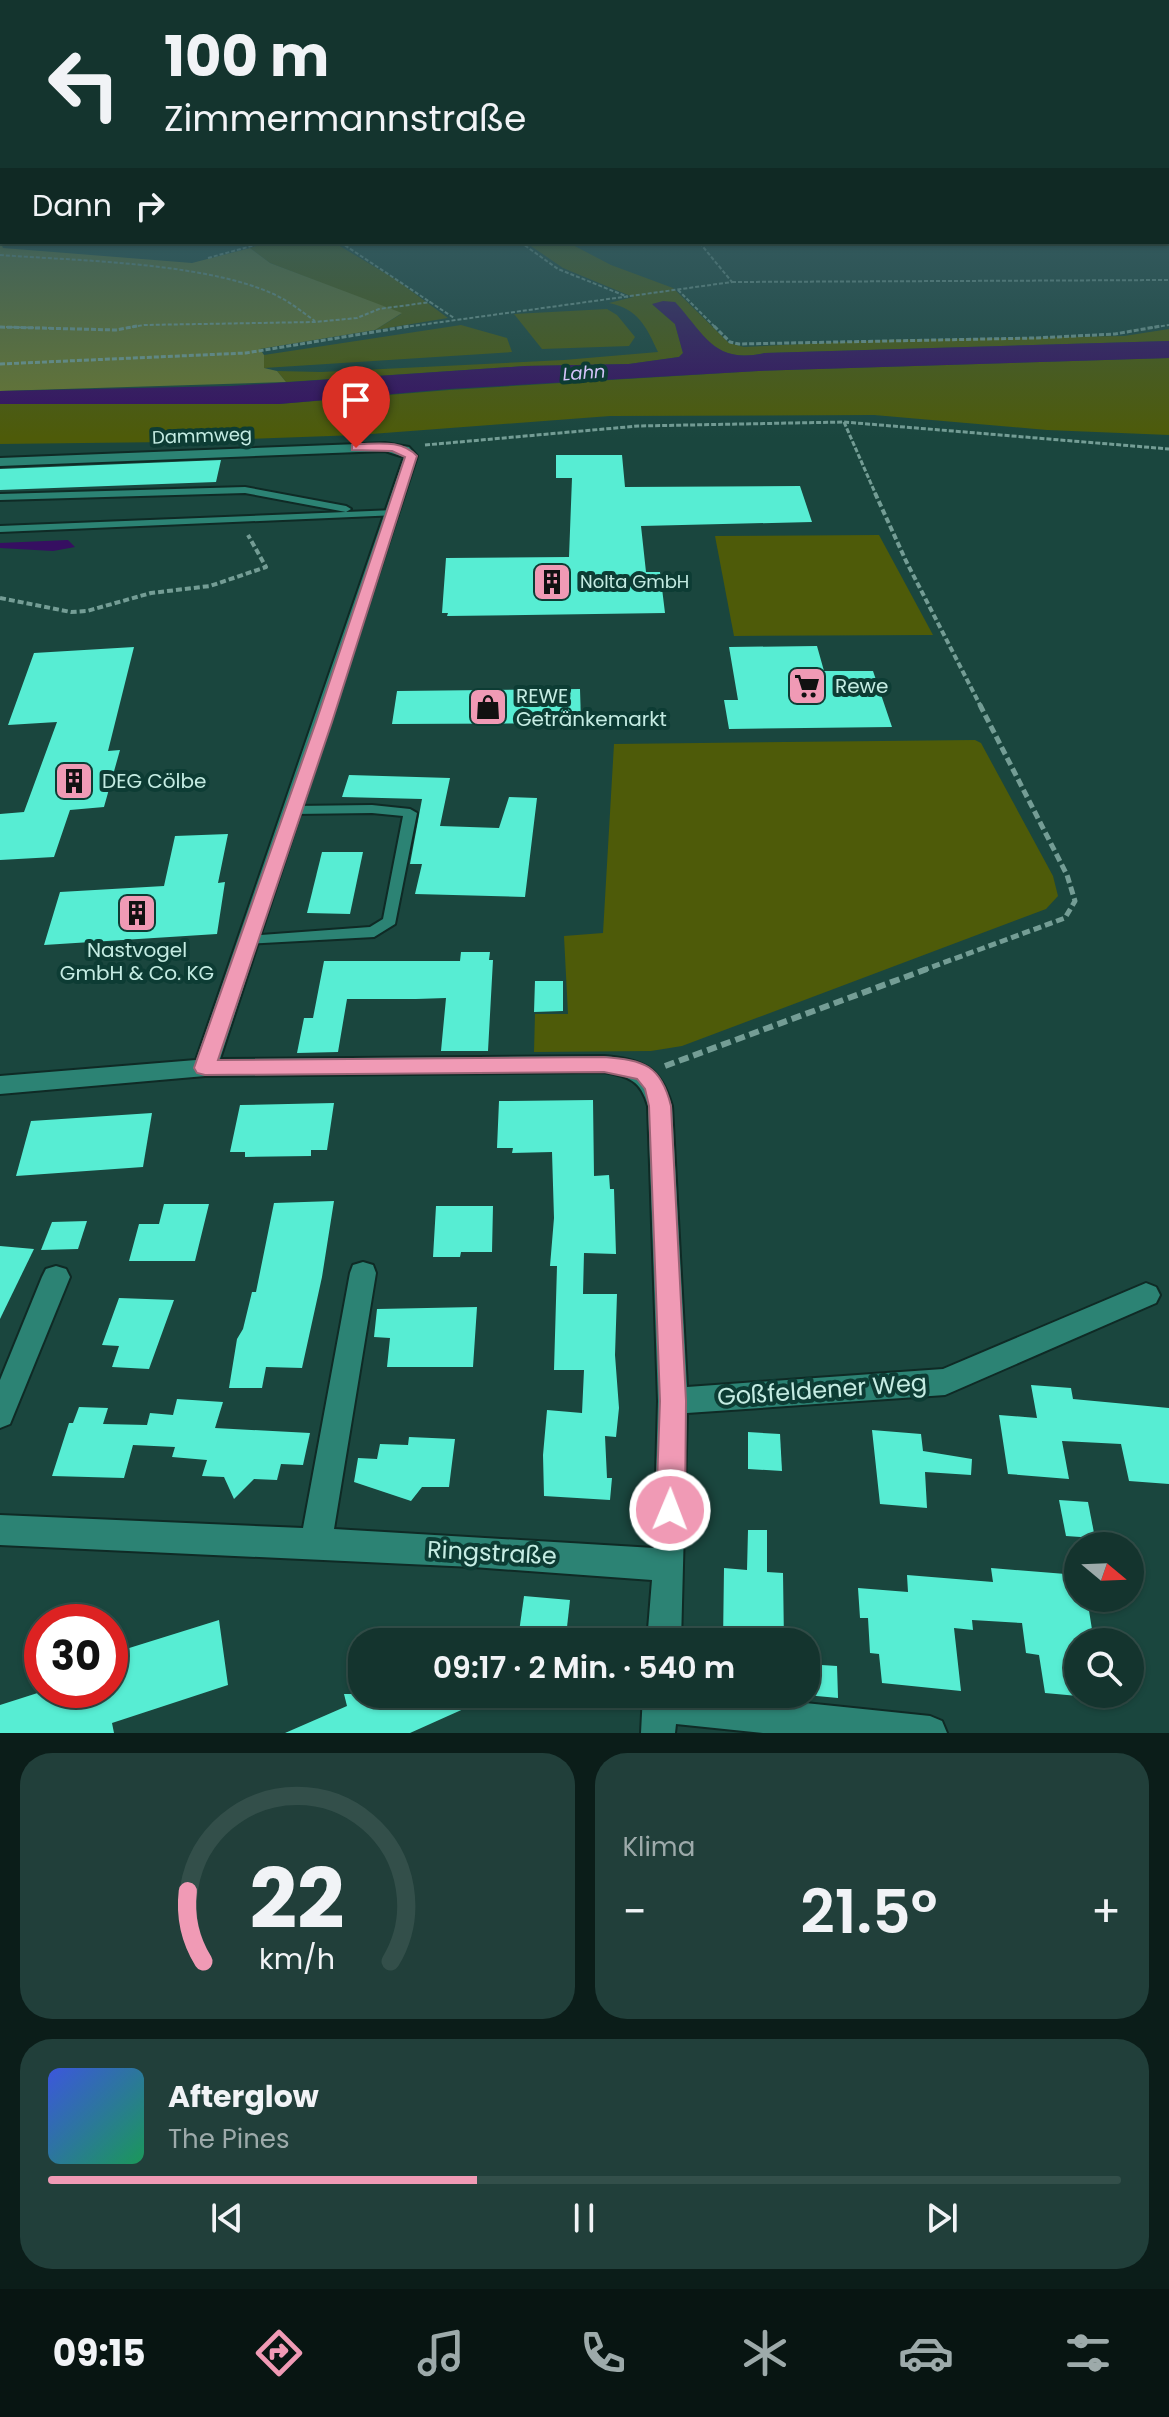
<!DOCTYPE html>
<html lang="de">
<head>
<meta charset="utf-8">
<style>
  body { margin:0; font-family:Poppins,sans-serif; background:#213f3a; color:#f1f3f6; height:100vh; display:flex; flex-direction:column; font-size:30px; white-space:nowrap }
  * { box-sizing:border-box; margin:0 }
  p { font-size:26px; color:#9daaaa }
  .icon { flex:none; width:44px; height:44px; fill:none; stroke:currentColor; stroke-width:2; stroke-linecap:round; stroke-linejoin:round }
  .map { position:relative; height:1733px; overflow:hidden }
  .side { display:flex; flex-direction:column; gap:20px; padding:20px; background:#0b1d19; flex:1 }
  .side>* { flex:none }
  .hud { position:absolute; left:0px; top:0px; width:1170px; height:244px; box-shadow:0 2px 6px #0004,0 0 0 2px #334f4a; background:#14342e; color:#f1f3f6; overflow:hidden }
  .needle { width:52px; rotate:109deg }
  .fabs { position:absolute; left:1064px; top:1532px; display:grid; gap:16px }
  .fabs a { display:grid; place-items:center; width:80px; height:80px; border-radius:50%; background:#14342e; box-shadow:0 2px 6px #0004,0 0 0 2px #334f4a; font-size:40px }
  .speed { position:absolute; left:24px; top:1604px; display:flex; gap:16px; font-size:40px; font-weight:700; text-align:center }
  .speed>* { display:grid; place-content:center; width:104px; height:104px; border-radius:50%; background:#14342e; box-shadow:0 2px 6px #0004,0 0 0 2px #334f4a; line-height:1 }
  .speed .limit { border:12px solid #d22; background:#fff; color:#111 }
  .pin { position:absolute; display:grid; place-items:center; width:68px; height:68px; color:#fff; margin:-82px -34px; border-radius:50% 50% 50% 0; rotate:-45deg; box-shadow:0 0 8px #0007 }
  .pin .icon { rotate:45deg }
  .me { position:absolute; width:88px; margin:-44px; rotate:1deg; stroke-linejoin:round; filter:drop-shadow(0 0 6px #0008) }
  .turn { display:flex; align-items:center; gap:28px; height:168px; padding:0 32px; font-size:36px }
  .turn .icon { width:104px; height:104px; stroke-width:2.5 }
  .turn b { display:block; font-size:56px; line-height:68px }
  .then { display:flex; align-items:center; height:76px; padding:0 32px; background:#0003; gap:16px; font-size:30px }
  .big { font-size:60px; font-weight:600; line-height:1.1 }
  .side .card { flex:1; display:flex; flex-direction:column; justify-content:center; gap:12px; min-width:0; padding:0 28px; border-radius:32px; background:#213f3a }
  .side .dial { align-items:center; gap:0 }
  .dial svg { height:208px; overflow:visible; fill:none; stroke:#334f4a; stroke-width:7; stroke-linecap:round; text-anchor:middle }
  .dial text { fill:#f1f3f6; stroke:none }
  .song { display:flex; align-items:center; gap:24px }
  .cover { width:96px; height:96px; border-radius:12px; background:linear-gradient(135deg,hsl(230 70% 55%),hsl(150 70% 35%)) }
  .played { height:8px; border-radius:4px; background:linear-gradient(90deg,#f09ab5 40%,#334f4a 40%) }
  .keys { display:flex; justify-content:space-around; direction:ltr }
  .heat { display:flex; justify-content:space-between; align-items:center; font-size:44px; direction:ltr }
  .side .tiles { flex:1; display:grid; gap:20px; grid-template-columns:1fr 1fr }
  .card:last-child { grid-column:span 2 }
  .trip { position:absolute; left:348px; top:1628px; width:472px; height:80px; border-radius:32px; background:#14342e; box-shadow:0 2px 6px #0004,0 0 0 2px #334f4a; font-weight:600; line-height:80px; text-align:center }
  .dock { display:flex; height:128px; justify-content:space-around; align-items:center; background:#081512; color:#9daaaa }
  .dock .icon { width:56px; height:56px }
  .dock .on { color:#f09ab5 }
  .dock b { font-size:36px; color:#f1f3f6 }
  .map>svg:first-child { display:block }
  .green { fill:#4e5b09 }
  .forest { fill:#6a7830 }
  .water { fill:#360f61 }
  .building { fill:#57edd3 }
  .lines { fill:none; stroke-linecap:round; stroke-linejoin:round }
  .lane-casing { stroke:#0f2a25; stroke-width:4 }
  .street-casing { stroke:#0f2a25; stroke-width:4 }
  .path-far4 { stroke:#749d95; stroke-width:2; stroke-dasharray:4 2; stroke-linecap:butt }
  .path-far3 { stroke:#749d95; stroke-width:3; stroke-dasharray:5 2; stroke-linecap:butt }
  .path-far2 { stroke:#749d95; stroke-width:4; stroke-dasharray:6 3; stroke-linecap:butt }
  .path-far1 { stroke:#749d95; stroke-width:5; stroke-dasharray:8 4; stroke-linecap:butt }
  .path { stroke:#749d95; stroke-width:6; stroke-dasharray:10 5; stroke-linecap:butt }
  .lane { fill:#2c8374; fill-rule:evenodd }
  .street { fill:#2c8374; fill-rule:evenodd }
  .route { fill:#f09ab5; stroke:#9c6476; stroke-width:2 }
  .labels { text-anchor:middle; stroke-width:8; stroke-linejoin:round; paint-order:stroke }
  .far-water-label { font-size:18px; font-style:italic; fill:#d4c3fa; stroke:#0d3c34 }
  .far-street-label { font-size:18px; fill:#c5ece3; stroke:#0d3c34 }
  .far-poi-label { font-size:18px; fill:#c5ece3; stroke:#0d3c34; text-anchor:start }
  .poi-label { font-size:20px; fill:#c5ece3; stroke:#0d3c34; text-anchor:start }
  .near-street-label { font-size:24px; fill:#c5ece3; stroke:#0d3c34 }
</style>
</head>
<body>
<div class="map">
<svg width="1169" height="1733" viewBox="0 0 1169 1733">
  <rect width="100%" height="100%" fill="#1a463e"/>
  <!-- green -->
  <g class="green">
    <path d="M269,242H333L395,279L448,318L375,330L401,314L270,263L250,248Z"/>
    <path d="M525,242H567L611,265L673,288L729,343L744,347L881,340L1124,336L1169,329V341L765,353C714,364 706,337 675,302L653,305L675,324L683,353L679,357L629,364L525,366L286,382L277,371L321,372L564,360L658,352C646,326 638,309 609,303L633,297L563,268Z"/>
    <path d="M607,309L617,315L635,337L629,346L542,349L514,314Z"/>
    <path d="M461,325L507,338L512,352L264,368V355Z"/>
    <path d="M1169,358V435L1047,430L874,415L610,416L358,435L170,442L0,444V404H279L449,390L758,371Z"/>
    <path d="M879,535L933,635L734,636L715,536Z"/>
    <path d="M975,740L981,743L1053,876L1058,896L1046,909L682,1046L651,1051L534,1052L535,1014H568L564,936L603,933L614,744Z"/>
  </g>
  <!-- forest -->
  <path class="forest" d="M0,241L3,248L192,263L250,248L270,263L402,313L375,330L260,349L264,355V368L277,371L286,382L0,391Z"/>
  <!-- water -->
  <g class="water">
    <path d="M663,301L675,302C706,336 714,364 765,353L1169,341V358L758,371L449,389L279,404H0V391L231,386L525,366L629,364L679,357L683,353L675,324L652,304Z"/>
    <path d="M68,540L75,547L53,551L0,548V543Z"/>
  </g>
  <!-- building -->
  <g class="building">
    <path d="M556,455H622L625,487L800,486L812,522L641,526L646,572H660L665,613L447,616L448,613H442L446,558L569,557L572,478H556Z"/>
    <path d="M221,460L216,482L0,490V469Z"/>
    <path d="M817,646L824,671H873L892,727L729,729L724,700H738L729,647Z"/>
    <path d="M134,647L108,751L120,750L104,807L70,810L54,857L0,860V814L24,812L57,722L8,725L34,653Z"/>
    <path d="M580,689L581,723L392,724L397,691Z"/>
    <path d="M349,775L450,778L440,826L499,828L509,797L537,798L525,897L415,894L422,864H410L422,799L342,797Z"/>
    <path d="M228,834L218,883L225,882L217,934L44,945L60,892L164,886L175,836Z"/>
    <path d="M322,852H363L350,914L307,913Z"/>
    <path d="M461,952H490L489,960H493L488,1051H441L446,998L416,999H347L338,1052L297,1053L304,1018H313L324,961H460Z"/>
    <path d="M535,981H563V1011L534,1012Z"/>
    <path d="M593,1100L594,1176L609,1175L610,1189H614L616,1254L584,1253L583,1294H617L615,1355L619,1408L616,1437L605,1436L607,1478H612L610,1500L544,1496L543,1455L547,1410L582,1413L584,1370H554L557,1266H550L554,1218L552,1152L512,1153L513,1148H497L499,1101Z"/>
    <path d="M334,1103L327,1150H311V1156L245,1157V1152H230L240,1105Z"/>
    <path d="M152,1113L143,1167L16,1176L31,1121Z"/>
    <path d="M334,1201L322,1277L302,1368L266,1367L262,1388H229L237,1339L243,1329L252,1292H256L274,1203Z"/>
    <path d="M164,1204H209L195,1261H129L139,1224H159Z"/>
    <path d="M436,1206H493L492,1252H461L460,1257H433Z"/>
    <path d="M87,1221L78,1249L41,1250L52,1222Z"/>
    <path d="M0,1246L34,1249L0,1319Z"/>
    <path d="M119,1298L174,1300L149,1369L112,1367L119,1346L102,1345Z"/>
    <path d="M477,1307L473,1367H387L390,1338L374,1337L377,1309Z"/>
    <path d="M1031,1385L1071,1388L1073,1399L1169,1408V1484L1129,1481L1121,1444L1062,1441L1069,1479L1008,1474L999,1415L1037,1418Z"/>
    <path d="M177,1399L223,1402L215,1428L310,1433L303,1465L281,1464L277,1480L254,1479L234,1499L224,1477L202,1476L207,1460L172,1457L175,1447L133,1445L124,1478L52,1476L69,1423H73L79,1407L108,1408L103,1424L147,1425L150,1413L173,1415Z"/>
    <path d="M872,1430L921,1434L923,1451L972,1459L971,1475L925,1472L927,1508L880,1504Z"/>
    <path d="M748,1432L780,1434L782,1471L748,1469Z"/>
    <path d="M409,1437L455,1439L449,1487H422L411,1501L354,1482L358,1458L377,1459L380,1444L408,1445Z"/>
    <path d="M1059,1500L1088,1502L1095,1538L1066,1536Z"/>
    <path d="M748,1530H767V1572L783,1573L784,1642H723L724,1568L747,1570Z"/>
    <path d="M991,1568L1078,1575V1598H1087L1094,1642H1078V1696L1045,1693L1039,1655L1026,1653L1022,1623L972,1620L973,1630L954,1628L961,1691L882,1683L879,1654L870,1653L868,1618H860L858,1588L908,1592L907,1575L993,1582Z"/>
    <path d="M524,1596L570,1600L566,1636L519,1632Z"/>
    <path d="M219,1620L228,1685L112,1723L114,1733H0V1705L47,1690H110V1654Z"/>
    <path d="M806,1664L837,1666L838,1698L806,1695Z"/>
    <path d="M344,1694H497L410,1733H285L347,1706Z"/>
  </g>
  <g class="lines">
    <!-- lane casing -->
    <g class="lane-casing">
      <g id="lane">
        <path d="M245,487L346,506L351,509L346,512L245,493L0,500V494Z"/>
        <path d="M395,510L398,511V515L0,532V526Z"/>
        <path d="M372,805L410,809L417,813L395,924L374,937L243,944L241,941L248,936L370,927L383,919L403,816L372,813L294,814L287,810L294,806Z"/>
      </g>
    </g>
    <!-- street casing -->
    <g class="street-casing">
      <g id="street">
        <path d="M385,443L409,447L417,456L220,1059L604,1056C643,1060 660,1066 672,1106L687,1387L943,1369L1146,1283L1156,1287L1160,1295L1156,1303L945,1395L687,1413L681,1642H647L652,1580L473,1567L0,1545V1515L303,1528L350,1273L353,1265L363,1262L373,1265L376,1273L334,1529L654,1548L658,1401L648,1106C641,1081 629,1076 604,1072L205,1076L0,1094V1076L196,1060L404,457L385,451L0,466V458Z"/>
        <path d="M56,1266L66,1269L70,1277L10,1424L0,1428V1380L42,1277L46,1269Z"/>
        <path d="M643,1694H719L930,1716L942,1721L947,1733H763L676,1724L675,1733H641Z"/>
      </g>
    </g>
    <!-- path-far4 -->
    <g class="path-far4">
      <path d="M340,242L454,318"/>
      <path d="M520,242L558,269L628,297"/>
      <path d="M0,255C77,261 219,262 285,300C295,306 305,314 315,321"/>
      <path d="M208,258L266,242"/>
      <path d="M732,282L1169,280"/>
      <path d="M678,290L716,328"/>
      <path d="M0,327L49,328"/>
      <path d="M126,328L144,325L315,322L357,318L379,309L431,302"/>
      <path d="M398,328L732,282L699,242"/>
      <path d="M1149,328L1169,325"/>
    </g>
    <!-- path-far3 -->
    <g class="path-far3">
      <path d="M714,326L730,342L739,344L1035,338L1115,334L1161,326"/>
      <path d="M0,327L116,330L137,326"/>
      <path d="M0,364L246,353L410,326"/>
      <path d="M844,422L876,495"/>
      <path d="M425,445L638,426L844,422L1169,449"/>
    </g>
    <!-- path-far2 -->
    <g class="path-far2">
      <path d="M875,493L906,561L980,705"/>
      <path d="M0,598L71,612L87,611L151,593L210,586L266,567L248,535"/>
    </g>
    <!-- path-far1 -->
    <path class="path-far1" d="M921,971L1065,918L1075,901L1067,875L979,703"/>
    <!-- path -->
    <path class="path" d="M665,1066L927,969"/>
    <!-- lane -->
    <use href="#lane" class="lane"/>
    <!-- street -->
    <use href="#street" class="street"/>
  </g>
  <!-- sky -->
  <linearGradient id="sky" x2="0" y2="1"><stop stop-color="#0e2622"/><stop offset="0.45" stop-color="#385d63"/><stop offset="1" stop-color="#385d63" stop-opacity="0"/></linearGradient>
  <rect width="1169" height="438" fill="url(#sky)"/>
  <!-- route -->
  <path class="route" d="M356,444C377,444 401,439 417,456L332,722L218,1060L604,1057C644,1060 661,1065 671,1106L686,1401L685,1510L680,1520L670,1524L660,1520L656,1510L660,1401L649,1106L645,1089L637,1079L604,1072L205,1075L197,1073L194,1068L316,722L405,457L392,451L352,450V445Z"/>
  <!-- icons -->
  <defs>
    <g id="building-square" transform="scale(2)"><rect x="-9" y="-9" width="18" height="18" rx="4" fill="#f09ab5" stroke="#0d3c34"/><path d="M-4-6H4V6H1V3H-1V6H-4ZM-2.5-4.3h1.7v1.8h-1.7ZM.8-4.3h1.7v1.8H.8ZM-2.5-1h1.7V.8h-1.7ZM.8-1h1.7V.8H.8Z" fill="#111"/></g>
    <g id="supermarket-square" transform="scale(2)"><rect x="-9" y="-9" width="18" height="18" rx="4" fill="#f09ab5" stroke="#0d3c34"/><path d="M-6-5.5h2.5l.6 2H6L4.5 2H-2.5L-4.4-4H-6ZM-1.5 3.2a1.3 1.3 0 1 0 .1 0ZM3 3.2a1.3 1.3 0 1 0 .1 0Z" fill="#111"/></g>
    <g id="shop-square" transform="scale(2)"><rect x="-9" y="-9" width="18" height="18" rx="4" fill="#f09ab5" stroke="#0d3c34"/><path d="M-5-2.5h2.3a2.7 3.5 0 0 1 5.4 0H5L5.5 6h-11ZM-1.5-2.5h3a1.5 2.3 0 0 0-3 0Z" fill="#111"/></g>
  </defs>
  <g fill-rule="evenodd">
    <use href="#building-square" x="552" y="582"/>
    <use href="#supermarket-square" x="807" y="686"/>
    <use href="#shop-square" x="488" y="707"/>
    <use href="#building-square" x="74" y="781"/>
    <use href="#building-square" x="137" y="913"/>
  </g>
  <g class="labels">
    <!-- far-water labels -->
    <g class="far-water-label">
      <text transform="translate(584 373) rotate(-4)" y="6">Lahn</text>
    </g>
    <!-- far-street labels -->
    <g class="far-street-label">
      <text transform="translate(202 436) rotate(-2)" y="6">Dammweg</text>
    </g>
    <!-- far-poi labels -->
    <g class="far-poi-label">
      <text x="580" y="588">Nolta GmbH</text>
    </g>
    <!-- poi labels -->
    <g class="poi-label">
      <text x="835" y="693">Rewe</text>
      <text x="516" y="703">REWE<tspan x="516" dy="23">Getränkemarkt</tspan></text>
      <text x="102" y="788">DEG Cölbe</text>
      <text x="137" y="957" text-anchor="middle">Nastvogel<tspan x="137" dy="23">GmbH &amp; Co. KG</tspan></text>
    </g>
    <!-- near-street labels -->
    <g class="near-street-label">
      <text transform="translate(822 1390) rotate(-4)" y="8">Goßfeldener Weg</text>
      <text transform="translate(492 1553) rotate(3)" y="8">Ringstraße</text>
    </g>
  </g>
</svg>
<div class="fabs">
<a><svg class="needle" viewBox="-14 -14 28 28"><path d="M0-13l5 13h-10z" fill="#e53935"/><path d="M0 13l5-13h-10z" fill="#9daaaa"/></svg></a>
<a><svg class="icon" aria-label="search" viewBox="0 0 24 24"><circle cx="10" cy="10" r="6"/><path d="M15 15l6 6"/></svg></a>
</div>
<div class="speed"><div class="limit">30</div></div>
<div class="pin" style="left:356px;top:448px;background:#d93025"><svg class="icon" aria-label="arrive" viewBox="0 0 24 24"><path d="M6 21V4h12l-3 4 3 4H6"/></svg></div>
<svg class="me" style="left:670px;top:1510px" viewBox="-20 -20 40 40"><circle r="17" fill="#f09ab5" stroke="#fff" stroke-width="3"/><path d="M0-11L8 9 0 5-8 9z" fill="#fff"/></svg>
<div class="trip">09:17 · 2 Min. · 540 m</div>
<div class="hud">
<div class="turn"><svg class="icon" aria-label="left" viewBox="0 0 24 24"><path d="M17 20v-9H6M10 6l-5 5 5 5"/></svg><div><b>100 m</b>Zimmermannstraße</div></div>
<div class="then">Dann<svg class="icon" aria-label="right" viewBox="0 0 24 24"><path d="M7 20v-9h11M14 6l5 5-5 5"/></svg></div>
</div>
</div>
<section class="side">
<div class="tiles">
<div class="card dial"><svg viewBox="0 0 100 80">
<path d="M14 69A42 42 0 1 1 86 69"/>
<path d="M14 69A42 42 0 0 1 8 42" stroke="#f09ab5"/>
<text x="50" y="56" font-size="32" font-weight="700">22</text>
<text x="50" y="72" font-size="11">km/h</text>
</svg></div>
<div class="card"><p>Klima</p>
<div class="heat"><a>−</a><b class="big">21.5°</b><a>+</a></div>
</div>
<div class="card">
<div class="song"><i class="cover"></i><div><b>Afterglow</b><p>The Pines</p></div></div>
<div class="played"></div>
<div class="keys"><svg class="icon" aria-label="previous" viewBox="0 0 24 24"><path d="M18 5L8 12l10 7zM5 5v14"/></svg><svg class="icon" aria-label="pause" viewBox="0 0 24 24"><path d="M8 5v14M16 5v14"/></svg><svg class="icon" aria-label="next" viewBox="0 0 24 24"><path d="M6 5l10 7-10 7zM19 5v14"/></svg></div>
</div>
</div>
</section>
<nav class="dock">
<b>09:15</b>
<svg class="icon on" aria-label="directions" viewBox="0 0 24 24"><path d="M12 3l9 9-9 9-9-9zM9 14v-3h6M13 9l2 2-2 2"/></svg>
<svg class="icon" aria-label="music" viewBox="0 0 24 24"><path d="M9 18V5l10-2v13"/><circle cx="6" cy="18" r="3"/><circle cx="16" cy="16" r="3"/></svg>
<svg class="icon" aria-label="phone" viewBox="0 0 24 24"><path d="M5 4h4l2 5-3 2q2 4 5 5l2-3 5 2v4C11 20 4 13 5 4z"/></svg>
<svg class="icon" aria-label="climate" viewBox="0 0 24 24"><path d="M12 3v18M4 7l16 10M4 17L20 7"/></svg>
<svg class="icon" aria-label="car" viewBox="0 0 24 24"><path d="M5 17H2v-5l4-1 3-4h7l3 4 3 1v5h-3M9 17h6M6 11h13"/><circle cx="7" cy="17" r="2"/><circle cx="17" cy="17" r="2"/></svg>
<svg class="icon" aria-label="filters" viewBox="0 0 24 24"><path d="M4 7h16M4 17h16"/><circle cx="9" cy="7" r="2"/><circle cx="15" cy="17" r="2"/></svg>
</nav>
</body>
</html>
